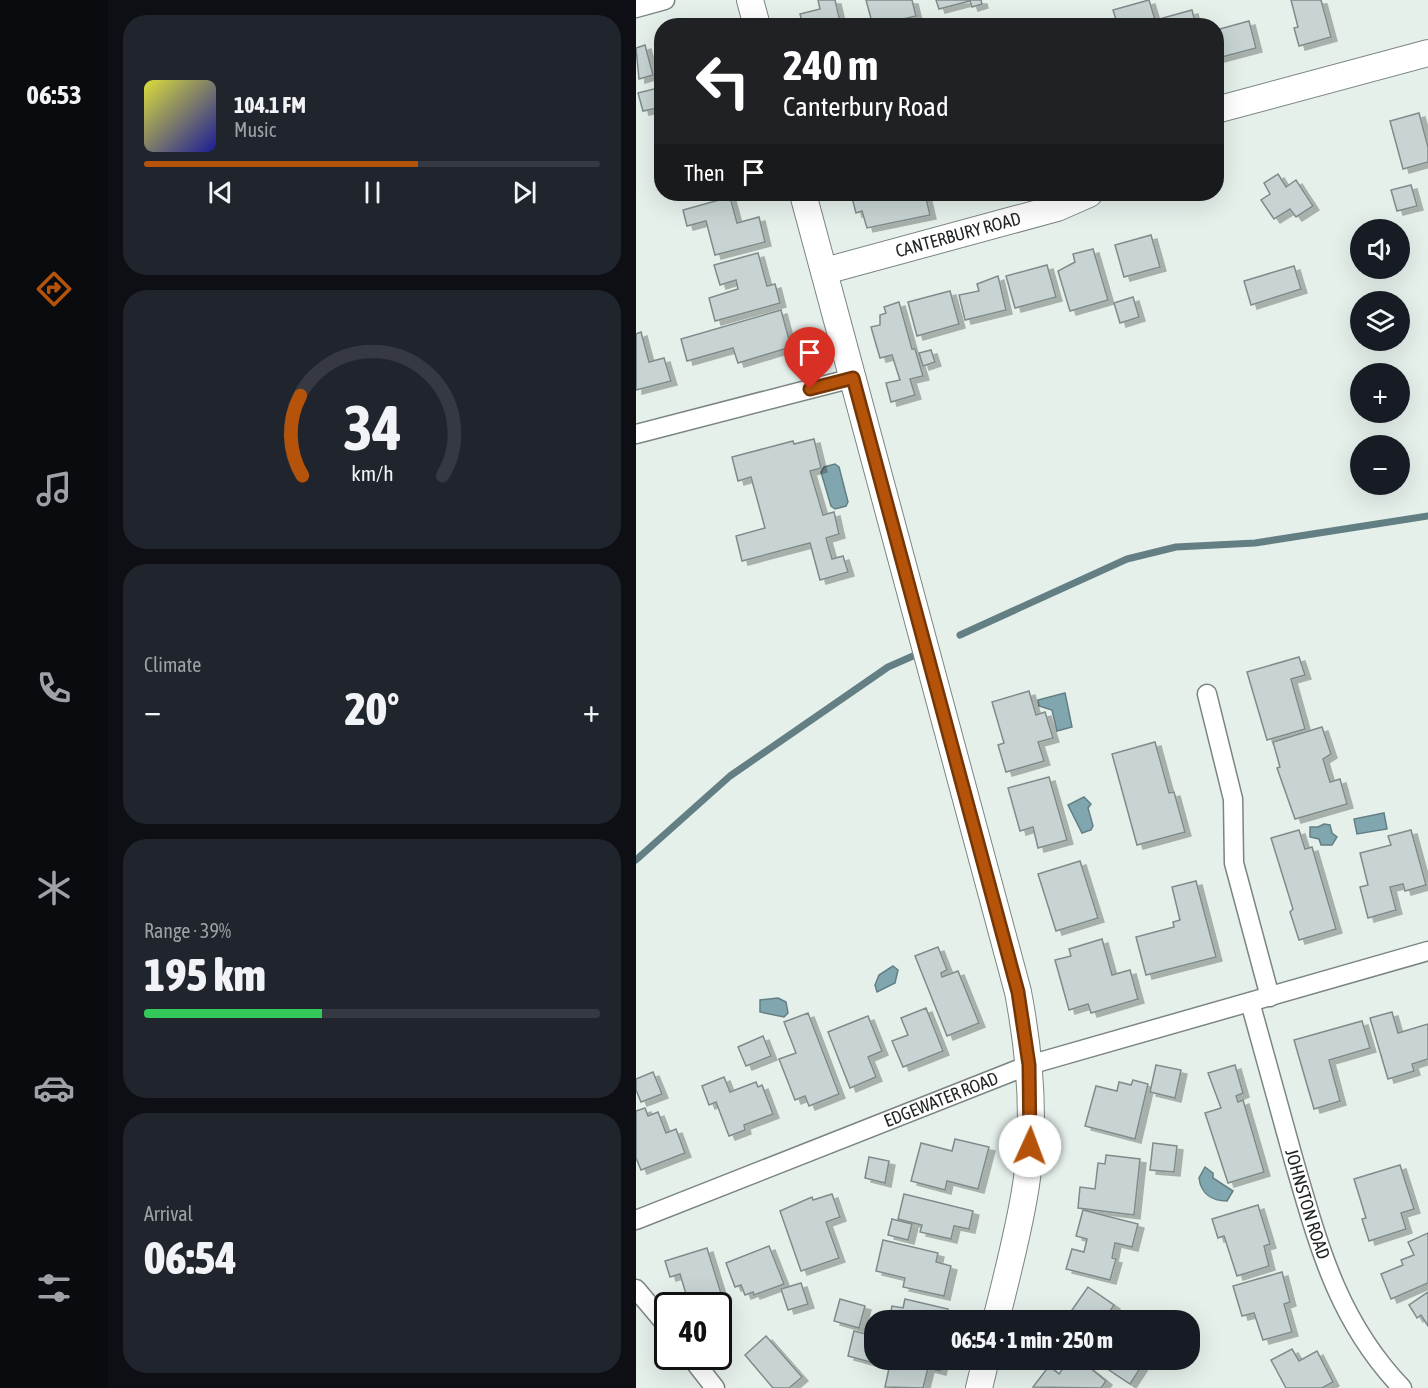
<!DOCTYPE html>
<html lang="en">
<head>
<meta charset="utf-8">
<style>
  body { margin:0; font-family:"Asap Condensed",sans-serif; background:#20242c; color:#f1f3f6; height:100vh; display:flex; flex-direction:column; font-size:22px; white-space:nowrap }
  * { box-sizing:border-box; margin:0 }
  p { font-size:20px; color:#9ea1a6 }
  .icon { flex:none; width:33px; height:33px; fill:none; stroke:currentColor; stroke-width:2; stroke-linecap:round; stroke-linejoin:round }
  .map { position:relative; flex:1; overflow:hidden }
  .panel { display:flex; flex-direction:column; gap:15px; padding:15px; background:#0d0f14; width:528px }
  .panel>* { flex:none }
  .banner { position:absolute; left:18px; top:18px; width:570px; height:183px; border-radius:24px; box-shadow:0 6px 24px #0002; background:#202124; color:#fff; overflow:hidden }
  .tools { position:absolute; left:714px; top:219px; display:grid; gap:12px }
  .tools a { display:grid; place-items:center; width:60px; height:60px; border-radius:50%; background:#171b24; box-shadow:0 6px 24px #0002; font-size:30px }
  .speed { position:absolute; left:18px; top:1292px; display:flex; gap:12px; font-size:30px; font-weight:700; text-align:center }
  .speed>* { display:grid; place-content:center; width:78px; height:78px; border-radius:50%; background:#171b24; box-shadow:0 6px 24px #0002; line-height:1 }
  .speed .limit { border:3px solid #111; border-radius:9px; background:#fff; color:#111 }
  .pin { position:absolute; display:grid; place-items:center; width:51px; height:51px; color:#fff; margin:-62px -26px; border-radius:50% 50% 50% 0; rotate:-45deg; box-shadow:0 0 6px #0007 }
  .pin .icon { rotate:45deg }
  .me { position:absolute; width:66px; margin:-33px; rotate:2deg; stroke-linejoin:round; filter:drop-shadow(0 0 4px #0008) }
  .turn { display:flex; align-items:center; gap:21px; height:126px; padding:0 30px; font-size:27px }
  .turn .icon { width:78px; height:78px; stroke-width:2.5 }
  .turn b { display:block; font-size:42px; line-height:51px }
  .then { display:flex; align-items:center; height:57px; padding:0 30px; background:#0003; gap:12px; font-size:22px }
  .big { font-size:45px; font-weight:800; line-height:1.1 }
  .panel .widget { flex:1; display:flex; flex-direction:column; justify-content:center; gap:9px; min-width:0; padding:0 21px; border-radius:24px; background:#20242c }
  .panel .dial { align-items:center; gap:0 }
  .dial svg { height:156px; overflow:visible; fill:none; stroke:#363941; stroke-width:7; stroke-linecap:round; text-anchor:middle }
  .dial text { fill:#f1f3f6; stroke:none }
  .song { display:flex; align-items:center; gap:18px }
  .cover { width:72px; height:72px; border-radius:9px; background:linear-gradient(135deg,hsl(60 70% 55%),hsl(240 70% 35%)) }
  .played { height:6px; border-radius:3px; background:linear-gradient(90deg,#b45309 60%,#363941 60%) }
  .keys { display:flex; justify-content:space-around; direction:ltr }
  .heat { display:flex; justify-content:space-between; align-items:center; font-size:33px; direction:ltr }
  .charge { height:9px; border-radius:4px; background:linear-gradient(90deg,#34c759 39%,#363941 0) }
  .trip { position:absolute; left:228px; top:1310px; width:336px; height:60px; border-radius:24px; background:#171b24; box-shadow:0 6px 24px #0002; font-weight:800; line-height:60px; text-align:center }
  main { display:flex; flex:1; min-height:0 }
  .tab-bar { display:flex; flex-direction:column; width:108px; justify-content:space-around; align-items:center; background:#090b0e; color:#9ea1a6 }
  .tab-bar .icon { width:42px; height:42px }
  .tab-bar .on { color:#b45309 }
  .tab-bar b { font-size:27px; color:#f1f3f6 }
  .map>svg:first-child { display:block }
  .water { fill:#80a7af; stroke:#637f84; stroke-width:1.5 }
  .lines { fill:none; stroke-linecap:round; stroke-linejoin:round }
  .stream { stroke:#637f84; stroke-width:7 }
  .building { fill:#c7d4d3; stroke:#808b8a; stroke-width:1.5; filter:url(#shadow) }
  .street-casing { stroke:#7b8581; stroke-width:21 }
  .secondary-casing { stroke:#7b8581; stroke-width:28 }
  .street { stroke:#fff; stroke-width:18 }
  .secondary { stroke:#fff; stroke-width:26 }
  .route-casing { stroke:#753606; stroke-width:15 }
  .route { stroke:#b45309; stroke-width:10 }
  .labels { text-anchor:middle; stroke-width:4.5; stroke-linejoin:round; paint-order:stroke }
  .street-label { font-size:18px; fill:#1f2321; stroke:#fff }
</style>
</head>
<body>
<main>
<nav class="tab-bar">
<b>06:53</b>
<svg class="icon on" aria-label="directions" viewBox="0 0 24 24"><path d="M12 3l9 9-9 9-9-9zM9 14v-3h6M13 9l2 2-2 2"/></svg>
<svg class="icon" aria-label="music" viewBox="0 0 24 24"><path d="M9 18V5l10-2v13"/><circle cx="6" cy="18" r="3"/><circle cx="16" cy="16" r="3"/></svg>
<svg class="icon" aria-label="phone" viewBox="0 0 24 24"><path d="M5 4h4l2 5-3 2q2 4 5 5l2-3 5 2v4C11 20 4 13 5 4z"/></svg>
<svg class="icon" aria-label="climate" viewBox="0 0 24 24"><path d="M12 3v18M4 7l16 10M4 17L20 7"/></svg>
<svg class="icon" aria-label="car" viewBox="0 0 24 24"><path d="M5 17H2v-5l4-1 3-4h7l3 4 3 1v5h-3M9 17h6M6 11h13"/><circle cx="7" cy="17" r="2"/><circle cx="17" cy="17" r="2"/></svg>
<svg class="icon" aria-label="filters" viewBox="0 0 24 24"><path d="M4 7h16M4 17h16"/><circle cx="9" cy="7" r="2"/><circle cx="15" cy="17" r="2"/></svg>
</nav>
<section class="panel">
<div class="widget">
<div class="song"><i class="cover"></i><div><b>104.1 FM</b><p>Music</p></div></div>
<div class="played"></div>
<div class="keys"><svg class="icon" aria-label="previous" viewBox="0 0 24 24"><path d="M18 5L8 12l10 7zM5 5v14"/></svg><svg class="icon" aria-label="pause" viewBox="0 0 24 24"><path d="M8 5v14M16 5v14"/></svg><svg class="icon" aria-label="next" viewBox="0 0 24 24"><path d="M6 5l10 7-10 7zM19 5v14"/></svg></div>
</div>
<div class="widget dial"><svg viewBox="0 0 100 80">
<path d="M14 69A42 42 0 1 1 86 69"/>
<path d="M14 69A42 42 0 0 1 13 28" stroke="#b45309"/>
<text x="50" y="56" font-size="32" font-weight="700">34</text>
<text x="50" y="72" font-size="11">km/h</text>
</svg></div>
<div class="widget"><p>Climate</p>
<div class="heat"><a>−</a><b class="big">20°</b><a>+</a></div>
</div>
<div class="widget"><p>Range · 39%</p><b class="big">195 km</b><div class="charge"></div></div>
<div class="widget"><p>Arrival</p><b class="big">06:54</b></div>
</section>
<div class="map">
<svg width="792" height="1388" viewBox="0 0 792 1388">
  <defs>
    <filter id="shadow"><feDropShadow dx="6" dy="4" stdDeviation="0" flood-color="#0004"/></filter>
  </defs>
  <rect width="100%" height="100%" fill="#e5f0eb"/>
  <!-- water -->
  <g class="water">
    <path d="M199,464L203,467L212,502L210,506L199,509L195,506L185,472L188,467Z"/>
    <path d="M429,693L436,727L421,731L416,710L403,706L402,700Z"/>
    <path d="M448,797L455,804L452,808L457,826L455,830L446,833L432,805Z"/>
    <path d="M748,813L751,829L721,834L718,819Z"/>
    <path d="M688,824L694,825L696,833L701,837L696,845H685L683,839L674,837V827H682Z"/>
    <path d="M257,966L262,970L259,983L241,992L239,985L243,975Z"/>
    <path d="M142,998L150,1002L152,1013L148,1017L124,1012V1000Z"/>
    <path d="M569,1167L577,1173V1178L597,1191L591,1201C576,1201 565,1194 563,1178Z"/>
  </g>
  <g class="lines">
    <!-- stream -->
    <g class="stream">
      <path d="M324,635L491,559L540,547L619,543L792,516"/>
      <path d="M0,860L94,776L252,667L277,656"/>
    </g>
  </g>
  <!-- building -->
  <g class="building">
    <path d="M182,0H199L205,26H167L164,14L184,9Z"/>
    <path d="M230,0H276L280,16L237,26Z"/>
    <path d="M300,0H345L346,4L336,7L334,1L303,9Z"/>
    <path d="M513,0L520,23L482,26L477,10Z"/>
    <path d="M655,0H685L695,37L663,46L658,28L662,27Z"/>
    <path d="M556,10L560,26H524L523,19Z"/>
    <path d="M613,21L620,48L582,58L580,30Z"/>
    <path d="M9,45L17,75L3,79L0,48Z"/>
    <path d="M26,87V107L7,111L2,93Z"/>
    <path d="M783,113L792,147V162L767,169L754,121Z"/>
    <path d="M642,174L650,187L660,180L677,206L660,217L654,209L638,219L625,200L634,194L628,183Z"/>
    <path d="M775,185L781,206L761,211L755,190Z"/>
    <path d="M215,194H289L294,215L231,228L226,211L220,213Z"/>
    <path d="M94,197L101,223L123,217L129,242L79,255L70,221L51,226L47,210Z"/>
    <path d="M515,235L524,267L488,277L479,245Z"/>
    <path d="M457,249L472,300L434,311L422,271L439,262L437,254Z"/>
    <path d="M122,253L131,286L139,284L144,303L79,321L73,298L102,289L100,280L84,285L78,265Z"/>
    <path d="M411,265L420,297L379,308L370,276Z"/>
    <path d="M658,266L665,289L615,305L608,281Z"/>
    <path d="M362,276L370,310L329,320L323,295L343,291L341,284Z"/>
    <path d="M314,291L323,324L281,336L272,302Z"/>
    <path d="M497,297L503,317L484,323L478,303Z"/>
    <path d="M263,302L276,349H279L287,376L274,379L279,395L255,402L250,383L264,380L256,355L244,358L235,327L244,325V315L250,313L248,307Z"/>
    <path d="M145,310L155,347L102,363L97,348L51,361L45,339Z"/>
    <path d="M5,332L13,362L28,358L35,381L0,390V334Z"/>
    <path d="M295,350L299,362L287,366L283,353Z"/>
    <path d="M178,439L185,468L174,471L187,515L198,512L203,534L190,538L196,559L207,556L212,572L184,580L174,543L106,561L100,536L129,528L115,477L102,481L96,457L157,441L158,444Z"/>
    <path d="M663,657L669,675L655,679L669,729L631,740L611,672Z"/>
    <path d="M393,691L400,715L409,712L417,738L402,742L408,761L370,772L362,745L368,743L356,702Z"/>
    <path d="M686,727L695,754L687,759L694,782L704,779L711,804L659,819L641,768L644,767L637,742Z"/>
    <path d="M519,742L533,793L538,792L549,832L501,845L476,754Z"/>
    <path d="M413,777L431,840L402,848L397,827L384,831L372,788Z"/>
    <path d="M663,830L669,849L676,847L700,929L663,940L654,912L657,909L635,838Z"/>
    <path d="M775,830L790,885L769,891L767,884L754,887L760,910L732,918L724,887L732,885L724,853L755,845L752,836Z"/>
    <path d="M444,861L462,918L420,931L402,874Z"/>
    <path d="M560,881L580,957L510,975L500,937L538,927L537,922L544,920L536,887Z"/>
    <path d="M466,939L476,975L494,970L502,999L455,1013L452,1004L433,1010L419,960L435,956L433,949Z"/>
    <path d="M302,947L311,970L305,973L306,977L322,971L343,1023L311,1036L279,956Z"/>
    <path d="M290,1008L307,1051L267,1067L256,1041L272,1035L265,1018Z"/>
    <path d="M756,1012L762,1033L792,1024V1059L776,1064L778,1071L752,1079L734,1018Z"/>
    <path d="M172,1013L203,1094L173,1106L169,1096L159,1100L143,1059L160,1053L148,1022Z"/>
    <path d="M232,1016L246,1051L232,1057L240,1077L214,1088L192,1032Z"/>
    <path d="M726,1021L734,1048L693,1060L704,1101L678,1109L658,1040Z"/>
    <path d="M127,1036L135,1056L110,1066L102,1047Z"/>
    <path d="M520,1065L545,1070L539,1098L514,1092Z"/>
    <path d="M599,1065L607,1093L600,1096L602,1102L607,1100L628,1172L592,1183L569,1113L585,1108L572,1073Z"/>
    <path d="M17,1072L26,1094L5,1102L0,1090V1079Z"/>
    <path d="M88,1077L94,1092L120,1082L122,1087L126,1085L137,1114L108,1125L109,1130L93,1136L80,1102L73,1105L66,1086Z"/>
    <path d="M497,1080L512,1084L499,1139L449,1126L460,1086L481,1091L483,1082L495,1085Z"/>
    <path d="M9,1108L12,1116L22,1112L30,1133L40,1129L49,1153L5,1170L0,1158V1111Z"/>
    <path d="M319,1139L353,1147L342,1189L311,1181L309,1190L275,1181L285,1143L316,1151Z"/>
    <path d="M517,1143L541,1146L538,1172L514,1170Z"/>
    <path d="M470,1155L504,1159L498,1215L442,1208L444,1187L459,1189L462,1163L469,1164Z"/>
    <path d="M233,1157L253,1161L249,1183L229,1178Z"/>
    <path d="M764,1165L778,1209L765,1213L770,1229L733,1241L726,1219L730,1218L718,1179Z"/>
    <path d="M196,1194L204,1217L190,1222L203,1258L165,1271L144,1211L176,1197L177,1200Z"/>
    <path d="M268,1194L337,1211L333,1229L318,1226L315,1239L284,1232L286,1225L262,1219Z"/>
    <path d="M622,1205L634,1244L628,1246L633,1266L601,1276L588,1236L582,1238L576,1219Z"/>
    <path d="M447,1210L502,1224L496,1247L479,1243L476,1258L480,1259L474,1280L430,1269L436,1249L448,1252L451,1239L440,1236Z"/>
    <path d="M256,1219L276,1224L272,1240L252,1235Z"/>
    <path d="M792,1233V1283L755,1299L745,1274L767,1265L765,1260L778,1255L772,1242Z"/>
    <path d="M247,1240L302,1253L300,1262L315,1266L308,1296L267,1287L269,1278L240,1271Z"/>
    <path d="M133,1246L148,1284L118,1295L117,1292L109,1295L105,1285L99,1287L90,1263Z"/>
    <path d="M71,1248L88,1303L82,1305H64L61,1293L51,1297L44,1274L34,1277L29,1261Z"/>
    <path d="M646,1272L654,1302L648,1304L656,1332L627,1340L618,1313L606,1316L597,1286Z"/>
    <path d="M165,1283L172,1304L152,1310L145,1289Z"/>
    <path d="M452,1287L478,1305L468,1320H429Z"/>
    <path d="M792,1292V1326L785,1315L781,1318L773,1305Z"/>
    <path d="M204,1299L229,1306L223,1328L198,1321Z"/>
    <path d="M269,1299L312,1309L310,1320H253L256,1306L267,1308Z"/>
    <path d="M218,1331L238,1336V1359H246L245,1365L212,1356Z"/>
    <path d="M130,1336L166,1377L153,1388H137L109,1355Z"/>
    <path d="M656,1349L663,1361L681,1351L697,1382L686,1388H650L635,1360Z"/>
    <path d="M255,1359H307L304,1371L292,1368L287,1388L249,1387Z"/>
    <path d="M434,1359H443L470,1381L465,1388L397,1387L413,1366L423,1374Z"/>
    <path d="M480,1359H500L507,1364L494,1384L473,1370Z"/>
  </g>
  <g class="lines">
    <!-- street casing -->
    <g class="street-casing">
      <g id="street">
        <path d="M0,8L29,0"/>
        <path d="M0,434L217,378"/>
        <path d="M571,694L597,799L598,863L634,997"/>
        <path id="s1" d="M614,1002C629,1055 643,1108 658,1161C683,1247 702,1321 766,1388"/>
        <path id="s2" d="M0,1220L393,1065L792,951"/>
        <path d="M0,1289L32,1327"/>
        <path d="M54,1356L79,1388"/>
      </g>
    </g>
    <!-- secondary casing -->
    <g class="secondary-casing">
      <g id="secondary">
        <path d="M114,0L121,26"/>
        <path d="M580,110L792,53"/>
        <path d="M167,194L382,992C394,1055 400,1121 390,1185C383,1231 371,1275 360,1320"/>
        <path id="s3" d="M189,271L421,208L453,194"/>
        <path d="M343,1388L350,1359"/>
      </g>
    </g>
    <!-- street -->
    <use href="#street" class="street"/>
    <!-- secondary -->
    <use href="#secondary" class="secondary"/>
  </g>
  <g class="lines">
    <!-- route casing -->
    <g class="route-casing">
      <path id="route" d="M174,389L217,378L382,992L393,1065L394,1146"/>
    </g>
    <!-- route -->
    <use href="#route" class="route"/>
  </g>
  <g class="labels">
    <!-- street labels -->
    <g class="street-label">
      <text dy="6" stroke="none"><textPath href="#s3" startOffset="138">CANTERBURY ROAD</textPath></text>
      <text dy="6" stroke="none"><textPath href="#s2" startOffset="328">EDGEWATER ROAD</textPath></text>
      <text dy="6" stroke="none"><textPath href="#s1" startOffset="210">JOHNSTON ROAD</textPath></text>
    </g>
  </g>
</svg>
<div class="tools">
<a><svg class="icon" aria-label="sound" viewBox="0 0 24 24"><path d="M4 9h4l5-4v14l-5-4H4zM17 9q2 3 0 6"/></svg></a>
<a><svg class="icon" aria-label="layers" viewBox="0 0 24 24"><path d="M12 4l9 5-9 5-9-5zM3 14l9 5 9-5"/></svg></a>
<a>+</a>
<a>−</a>
</div>
<div class="speed"><div class="limit">40</div></div>
<div class="pin" style="left:174px;top:389px;background:#d93025"><svg class="icon" aria-label="arrive" viewBox="0 0 24 24"><path d="M6 21V4h12l-3 4 3 4H6"/></svg></div>
<svg class="me" style="left:394px;top:1146px" viewBox="-20 -20 40 40"><circle r="19" fill="#fff"/><path d="M0-13L10 11 0 6-10 11z" fill="#b45309"/></svg>
<div class="trip">06:54 · 1 min · 250 m</div>
<div class="banner">
<div class="turn"><svg class="icon" aria-label="left" viewBox="0 0 24 24"><path d="M17 20v-9H6M10 6l-5 5 5 5"/></svg><div><b>240 m</b>Canterbury Road</div></div>
<div class="then">Then<svg class="icon" aria-label="arrive" viewBox="0 0 24 24"><path d="M6 21V4h12l-3 4 3 4H6"/></svg></div>
</div>
</div>
</main>
</body>
</html>
